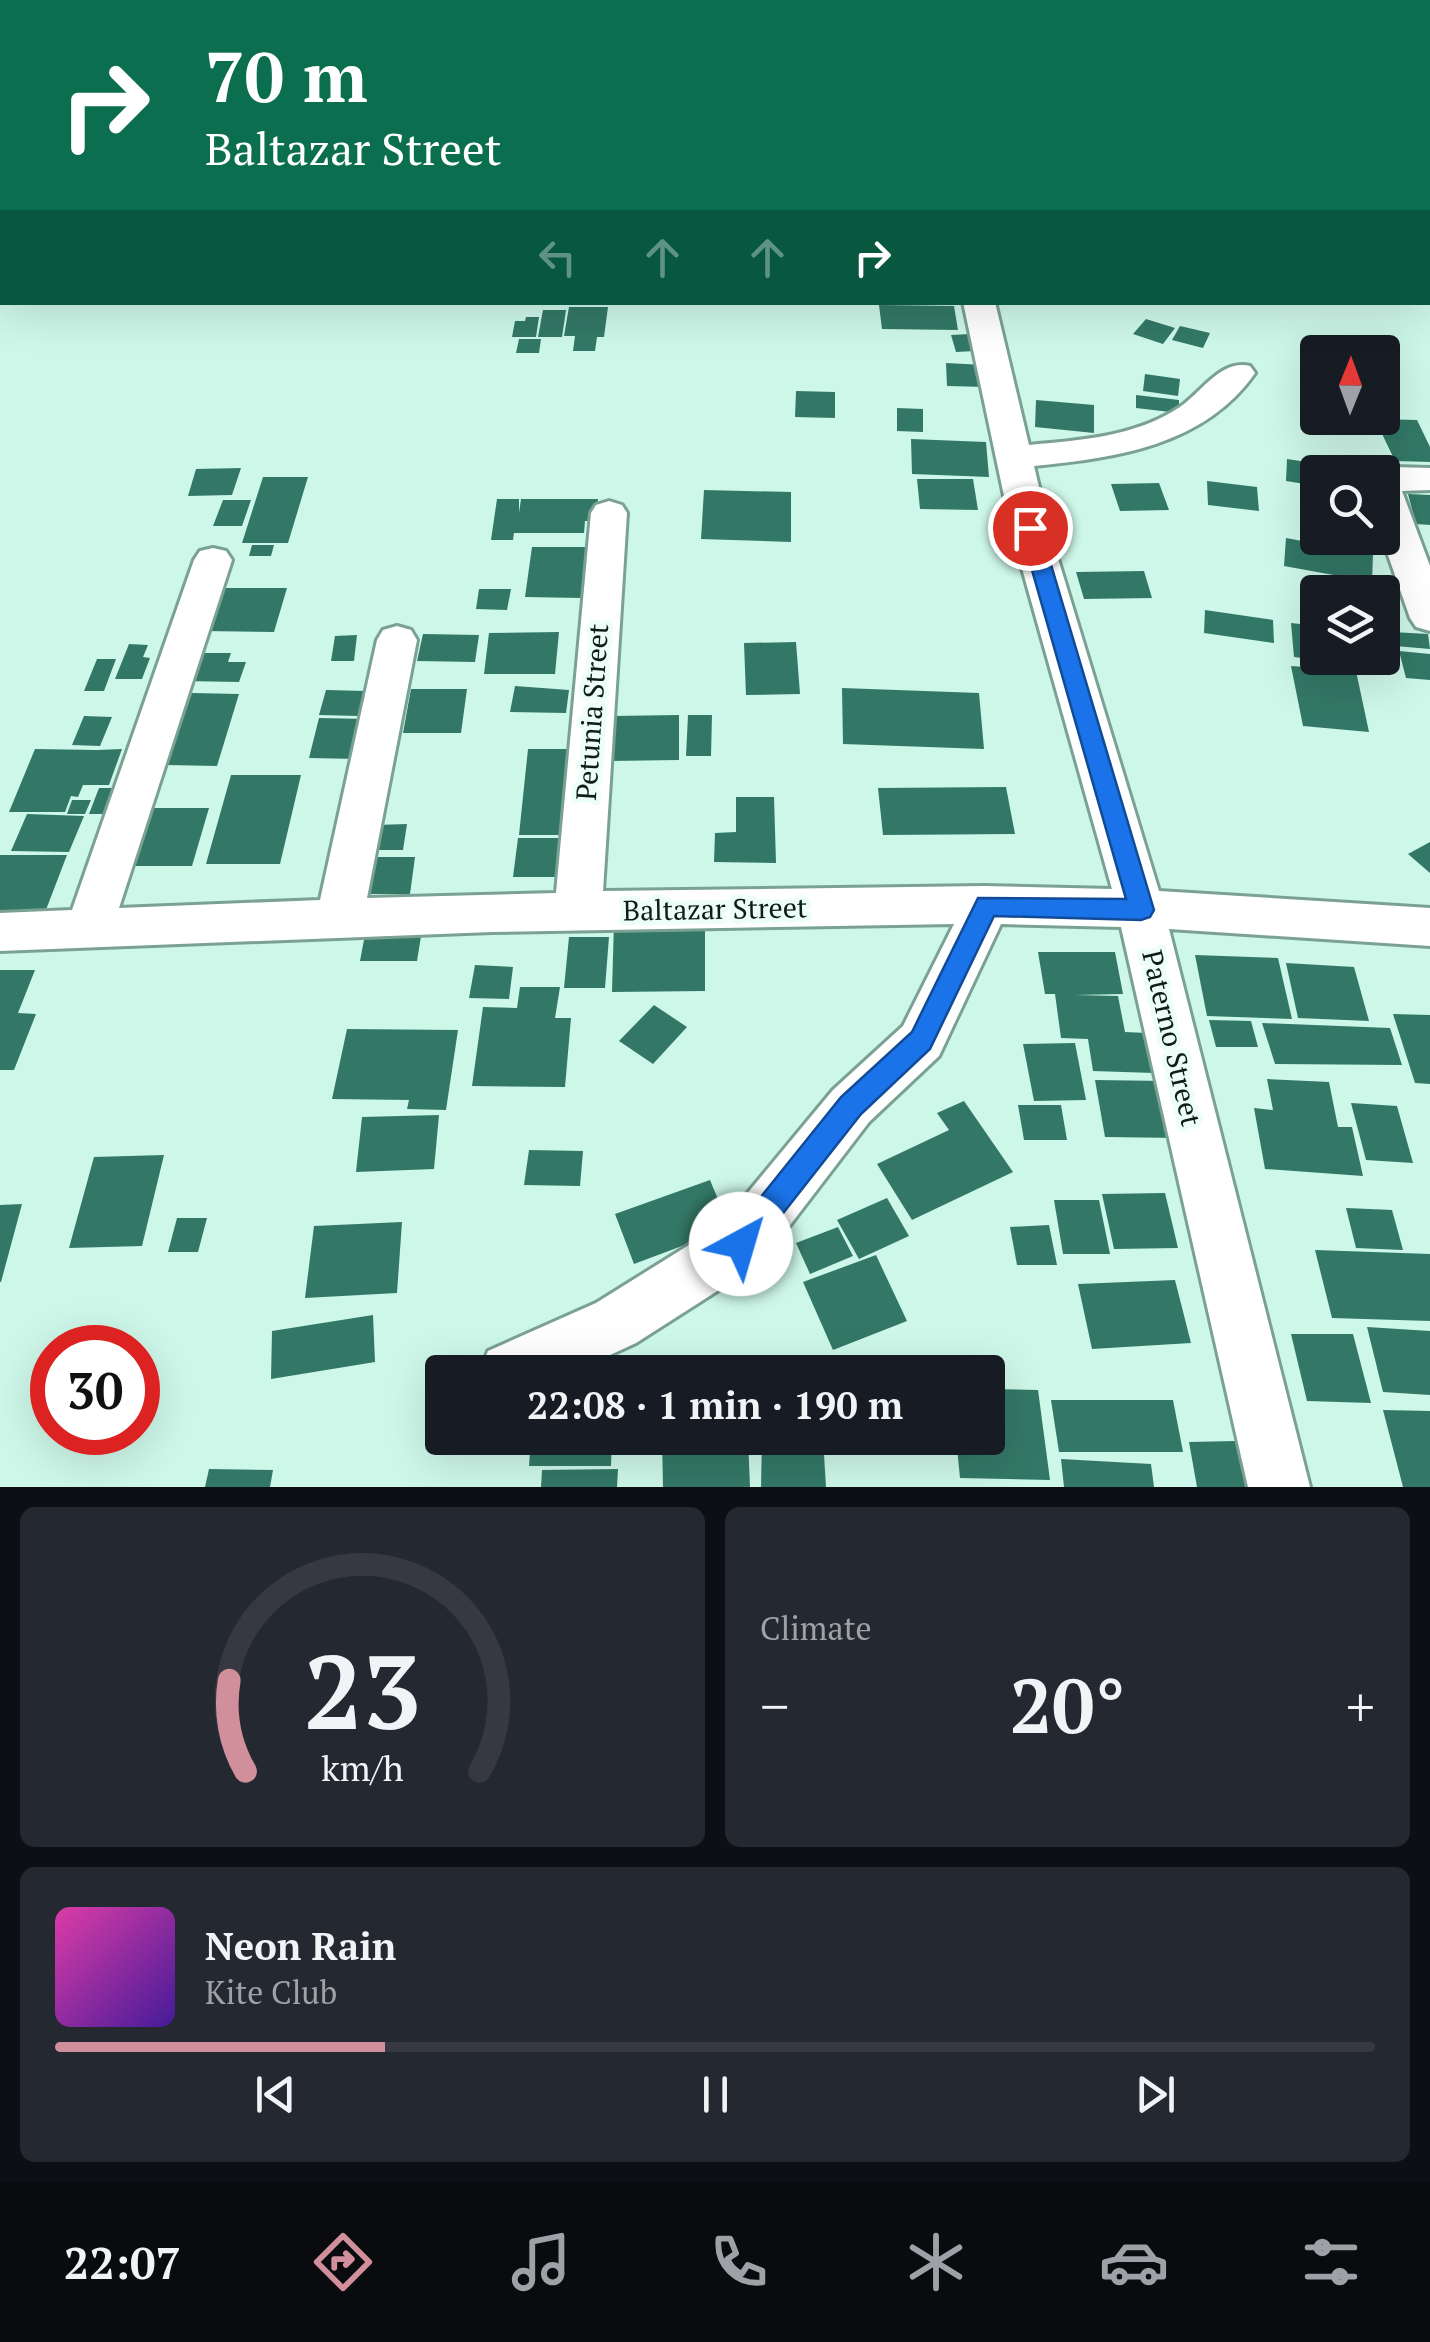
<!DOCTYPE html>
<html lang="en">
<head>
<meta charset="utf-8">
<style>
  body { margin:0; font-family:"PT Serif",serif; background:#242831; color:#f1f3f6; height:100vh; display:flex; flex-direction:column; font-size:38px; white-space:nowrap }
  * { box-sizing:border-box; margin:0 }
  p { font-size:32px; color:#9ea1a6 }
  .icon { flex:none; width:55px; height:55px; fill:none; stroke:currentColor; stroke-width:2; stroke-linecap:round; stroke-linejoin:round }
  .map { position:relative; height:1487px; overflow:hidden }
  .drawer { display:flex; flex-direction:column; gap:20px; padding:20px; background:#0d0f14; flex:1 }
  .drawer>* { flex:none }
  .top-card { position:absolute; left:0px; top:0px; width:1430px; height:305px; box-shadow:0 10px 40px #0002; background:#0b6e4f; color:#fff; overflow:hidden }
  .needle { width:65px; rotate:1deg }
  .fabs { position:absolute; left:1300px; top:335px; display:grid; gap:20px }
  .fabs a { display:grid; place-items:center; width:100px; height:100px; border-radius:10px; background:#171b24; box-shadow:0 10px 40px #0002; font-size:50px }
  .speed { position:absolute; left:30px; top:1325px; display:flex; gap:20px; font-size:50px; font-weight:700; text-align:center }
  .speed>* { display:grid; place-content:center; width:130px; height:130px; border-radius:50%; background:#171b24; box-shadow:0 10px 40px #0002; line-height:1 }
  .speed .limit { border:15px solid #d22; background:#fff; color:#111 }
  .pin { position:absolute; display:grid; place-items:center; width:85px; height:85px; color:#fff; margin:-42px; border:5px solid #fff; border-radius:50%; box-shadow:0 2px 10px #0007 }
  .me { position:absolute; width:110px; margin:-55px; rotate:39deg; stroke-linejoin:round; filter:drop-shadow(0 0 8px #0008) }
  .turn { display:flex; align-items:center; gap:35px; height:210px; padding:0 40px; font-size:45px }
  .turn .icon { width:130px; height:130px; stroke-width:2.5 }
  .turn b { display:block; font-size:70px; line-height:85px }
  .lanes { display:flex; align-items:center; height:95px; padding:0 40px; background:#0003; justify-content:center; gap:50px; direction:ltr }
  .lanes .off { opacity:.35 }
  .big { font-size:75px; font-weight:700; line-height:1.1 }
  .drawer .card { flex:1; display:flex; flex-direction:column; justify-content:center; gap:15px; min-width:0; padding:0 35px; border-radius:15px; background:#242831 }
  .drawer .dial { align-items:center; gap:0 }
  .dial svg { height:260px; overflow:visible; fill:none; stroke:#363941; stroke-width:7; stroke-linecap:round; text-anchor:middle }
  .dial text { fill:#f1f3f6; stroke:none }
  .song { display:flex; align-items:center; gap:30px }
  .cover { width:120px; height:120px; border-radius:15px; background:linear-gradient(135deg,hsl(320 70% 55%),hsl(260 70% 35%)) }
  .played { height:10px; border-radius:5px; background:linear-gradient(90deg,#d18f9c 25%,#363941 25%) }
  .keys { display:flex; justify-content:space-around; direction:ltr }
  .heat { display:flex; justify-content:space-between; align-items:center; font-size:55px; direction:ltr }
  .drawer .tiles { flex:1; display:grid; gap:20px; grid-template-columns:1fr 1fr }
  .card:last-child { grid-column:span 2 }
  .trip { position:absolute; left:425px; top:1355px; width:580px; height:100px; border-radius:10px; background:#171b24; box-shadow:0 10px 40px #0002; font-weight:700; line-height:100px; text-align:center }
  .dock { display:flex; height:160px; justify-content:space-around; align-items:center; background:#090b0e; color:#9ea1a6 }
  .dock .icon { width:70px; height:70px }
  .dock .current { color:#d18f9c }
  .dock b { font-size:45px; color:#f1f3f6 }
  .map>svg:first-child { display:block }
  .building { fill:#337866 }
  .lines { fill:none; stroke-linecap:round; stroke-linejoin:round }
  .minor-casing { stroke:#7aa194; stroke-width:6 }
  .highway-casing { stroke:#7aa194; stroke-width:5 }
  .minor { fill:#fff; fill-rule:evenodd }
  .highway { fill:#fff; fill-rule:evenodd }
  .route { fill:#1a73e8; stroke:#114b97; stroke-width:2.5 }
  .labels { text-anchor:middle; stroke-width:10; stroke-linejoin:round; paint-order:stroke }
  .street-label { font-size:28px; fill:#0e1d19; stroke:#edfef8 }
</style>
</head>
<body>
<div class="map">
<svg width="1430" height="1487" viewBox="0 0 1430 1487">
  <rect width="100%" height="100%" fill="#cdf7e9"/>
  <!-- building -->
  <g class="building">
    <path d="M879,305L954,306L958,330L882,329Z"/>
    <path d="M569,307H608L604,337H597L595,351H573L575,336H564Z"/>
    <path d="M543,310H566L562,337H538Z"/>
    <path d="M526,317H539L536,337H512L515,321H525Z"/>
    <path d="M1146,319L1175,328L1163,344L1133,334Z"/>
    <path d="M1180,326L1210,333L1203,348L1172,340Z"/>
    <path d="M970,334L975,351L956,352L951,335Z"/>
    <path d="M519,339H541L539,353H516Z"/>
    <path d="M946,363L985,365L987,387L947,386Z"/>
    <path d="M1145,374L1180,379L1178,396L1143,391Z"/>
    <path d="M796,391L835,392V418L795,417Z"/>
    <path d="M1136,395L1179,400V413L1136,408Z"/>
    <path d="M1036,400L1094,405V433L1035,427Z"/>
    <path d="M897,408L923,409V432L897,431Z"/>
    <path d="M1327,418H1362L1364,432L1329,428Z"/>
    <path d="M1375,419L1417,420L1430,447V462L1395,461Z"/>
    <path d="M911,439L986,442L989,477L912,474Z"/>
    <path d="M1287,459L1340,467V472H1318V486L1286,481Z"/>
    <path d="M241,468L232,495L188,496L196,469Z"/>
    <path d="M263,477H308L288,543H242Z"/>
    <path d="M917,479H973L978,510L920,509Z"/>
    <path d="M1207,481L1257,487L1259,511L1208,505Z"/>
    <path d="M1159,483L1169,510L1120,511L1111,484Z"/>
    <path d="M704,490L791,492V542L701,539Z"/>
    <path d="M1408,494L1430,495V525L1416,524Z"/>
    <path d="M497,499H519V513L521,499H598L596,521H585L584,533H514L513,540H491Z"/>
    <path d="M223,500H251L242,526H213Z"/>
    <path d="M1286,538L1373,554L1372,582L1284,566Z"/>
    <path d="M252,545H274L271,556H249Z"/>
    <path d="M532,547H586L581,598L525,597Z"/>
    <path d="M1144,571L1152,598L1084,599L1076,572Z"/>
    <path d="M1309,582L1377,590V592H1318V617H1311Z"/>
    <path d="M220,588H287L274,632L204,631Z"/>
    <path d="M479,589H511L507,610L476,609Z"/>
    <path d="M1382,591L1390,592L1394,627L1382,626Z"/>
    <path d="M1205,610L1273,620L1274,643L1204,633Z"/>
    <path d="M1291,623L1318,626V660L1294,657Z"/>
    <path d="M559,632L555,674H484L489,633Z"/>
    <path d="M1392,632L1428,634L1430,649L1395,646Z"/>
    <path d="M1382,633L1390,634L1395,669L1318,660L1382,658Z"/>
    <path d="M423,634L479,635L475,662L417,661Z"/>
    <path d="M357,635L354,661H331L335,636Z"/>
    <path d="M796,642L800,694L746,695L744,643Z"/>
    <path d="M129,644L148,645L143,657L150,658L142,679H115Z"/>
    <path d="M1399,651L1430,654V680L1406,678Z"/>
    <path d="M200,653H231L228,662H246L239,682L184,681Z"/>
    <path d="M97,659H116L104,691H84Z"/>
    <path d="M1291,666L1356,671L1369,732L1303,726Z"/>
    <path d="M515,686L569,690L566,713L510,712Z"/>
    <path d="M842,688L979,693L984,749L843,744Z"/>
    <path d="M411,689H467L461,733H403Z"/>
    <path d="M326,690L366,691L359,716L319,715Z"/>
    <path d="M192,693L239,694L217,766L167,765Z"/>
    <path d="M679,715V760L609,761L612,716Z"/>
    <path d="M688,715H712L711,756H686Z"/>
    <path d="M84,716L112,717L100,746L72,745Z"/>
    <path d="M319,718L369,719L359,759L309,758Z"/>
    <path d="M35,749L97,750L122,749L109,785H83L78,797L71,796L65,812H9Z"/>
    <path d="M528,749H582L576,835H519Z"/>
    <path d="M231,775H301L280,864H206Z"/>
    <path d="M1006,787L1015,834L883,835L878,788Z"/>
    <path d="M99,788H123L113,814H89Z"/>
    <path d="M736,797H774L776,863L714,862L715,833L736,832Z"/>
    <path d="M72,800H91L85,814H67Z"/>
    <path d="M144,808H209L192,866H125Z"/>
    <path d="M27,814L84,816L69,852L11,851Z"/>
    <path d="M407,824L403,850H371L376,825Z"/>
    <path d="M518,838H570L567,877H513Z"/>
    <path d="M1430,842V873L1408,854Z"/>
    <path d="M0,855H67L44,915L0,914Z"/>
    <path d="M365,857H415L410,894H358Z"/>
    <path d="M705,921V991L612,992L614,922Z"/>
    <path d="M367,924H423L417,961H360Z"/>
    <path d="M569,937H609L605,988H564Z"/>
    <path d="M1038,952H1115L1123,994L1075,995L1118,996L1125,1032L1147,1033L1154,1073L1093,1071L1088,1039L1061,1038L1055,994H1045Z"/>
    <path d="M1195,955L1278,958L1292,1019L1207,1016Z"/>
    <path d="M1286,963L1354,967L1369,1021L1298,1018Z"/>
    <path d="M475,965L513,967L509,999L469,998Z"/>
    <path d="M0,970H35L18,1013L36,1014L14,1070H0Z"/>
    <path d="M520,987H560L555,1018H571L565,1087L472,1086L483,1007L517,1008Z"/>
    <path d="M654,1005L687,1027L653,1064L619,1041Z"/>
    <path d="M1393,1014L1430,1015V1084L1415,1083Z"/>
    <path d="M1209,1020L1251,1021L1258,1047H1216Z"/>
    <path d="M1262,1023L1390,1028L1402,1065L1275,1064Z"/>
    <path d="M347,1029L458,1030L446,1110L407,1109L409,1100L332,1099Z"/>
    <path d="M1075,1043L1086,1100L1034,1101L1023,1044Z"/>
    <path d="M1267,1079L1329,1082L1338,1127H1352L1363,1176L1265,1169L1254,1108L1273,1110Z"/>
    <path d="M1095,1080L1165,1081L1178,1138L1105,1137Z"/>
    <path d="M964,1101L1013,1172L912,1220L877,1164L949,1130L937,1113Z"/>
    <path d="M1351,1103L1397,1106L1413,1163L1366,1160Z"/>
    <path d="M1018,1105H1061L1067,1140H1024Z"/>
    <path d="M439,1115L434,1169L356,1172L362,1117Z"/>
    <path d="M529,1150L583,1151L580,1186L524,1185Z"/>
    <path d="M164,1155L142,1246L69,1248L94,1157Z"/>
    <path d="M710,1180L730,1228L634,1264L615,1214Z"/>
    <path d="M1165,1193L1178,1248L1114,1249L1102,1194Z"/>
    <path d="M887,1198L909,1236L859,1259L837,1220Z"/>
    <path d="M1054,1200H1099L1110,1254H1063Z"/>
    <path d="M22,1204L1,1282H0V1205Z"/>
    <path d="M1346,1208L1392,1210L1403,1250L1356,1248Z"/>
    <path d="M177,1218H207L198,1252H168Z"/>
    <path d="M402,1222L397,1293L305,1298L314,1226Z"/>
    <path d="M1049,1225L1057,1265H1017L1010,1227Z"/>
    <path d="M838,1227L853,1256L810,1274L796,1243Z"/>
    <path d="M1315,1250L1430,1254V1321L1332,1318Z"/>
    <path d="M876,1255L907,1321L833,1350L803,1282Z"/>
    <path d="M1175,1280L1191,1343L1092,1349L1078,1284Z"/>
    <path d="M373,1315L375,1362L271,1379L272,1331Z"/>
    <path d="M1367,1327L1430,1331V1395L1383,1392Z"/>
    <path d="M1291,1334H1353L1371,1403L1307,1401Z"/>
    <path d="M988,1389L1038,1390L1050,1480L960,1478L956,1438H988Z"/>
    <path d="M1051,1400H1173L1183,1452H1059Z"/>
    <path d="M1383,1410L1430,1411V1487H1403Z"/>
    <path d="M531,1438H612L611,1466H529Z"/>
    <path d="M662,1438H748L750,1487H663Z"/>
    <path d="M762,1438H823L826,1487H761Z"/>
    <path d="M1236,1441L1247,1487H1197L1189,1442Z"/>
    <path d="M1061,1459L1151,1464L1154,1487H1064Z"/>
    <path d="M209,1469L273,1470L270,1487H205Z"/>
    <path d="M618,1469L617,1487H541L542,1470Z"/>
  </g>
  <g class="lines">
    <!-- minor casing -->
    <g class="minor-casing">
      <g id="minor">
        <path d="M1325,0H1349L1351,2H1327Z"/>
        <path d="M963,302H995L1029,445C1080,440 1135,437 1180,407C1202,392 1221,359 1250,366L1255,373C1204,446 1115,458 1034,466L1049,529L1159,891L1430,908V946L1169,929L1310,1487H1248L1121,927L1001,924L939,1056L869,1122L761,1263L636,1343L573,1372H480L488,1351L596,1303L721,1225L833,1090L903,1026L954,924L492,932L0,951V913L72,910L194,560L200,551L213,548L226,551L232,560L119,908L320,900L377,640L383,630L397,626L411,630L417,640L367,898L556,893L591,513L596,505L609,501L622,505L627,513L603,891L984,886L1112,889L1011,529Z"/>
        <path d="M1394,467L1430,468V490L1402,491L1430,566V631L1416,627L1410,618L1382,538V472H1379Z"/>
      </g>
    </g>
    <!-- highway casing -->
    <g class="highway-casing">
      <g id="highway">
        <path d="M303,0H344L345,2H304Z"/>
        <path d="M1428,232L1430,233V257L1428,256Z"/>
      </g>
    </g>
    <!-- minor -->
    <use href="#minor" class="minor"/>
    <!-- highway -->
    <use href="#highway" class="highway"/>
  </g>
  <!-- route -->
  <path class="route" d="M1030,522L1040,528L1154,910L1150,917L1141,920L994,916L930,1049L861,1114L751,1254L741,1258L731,1254L726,1244L731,1234L841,1097L912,1032L978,898L1126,899L1020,528Z"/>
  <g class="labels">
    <!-- street labels -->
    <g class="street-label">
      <text transform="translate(592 712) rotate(-86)" y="10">Petunia Street</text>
      <text transform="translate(715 909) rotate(-1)" y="10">Baltazar Street</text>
      <text transform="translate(1172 1038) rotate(77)" y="10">Paterno Street</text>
    </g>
  </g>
</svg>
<div class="fabs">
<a><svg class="needle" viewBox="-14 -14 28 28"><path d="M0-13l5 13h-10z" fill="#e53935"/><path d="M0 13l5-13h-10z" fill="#9ea1a6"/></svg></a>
<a><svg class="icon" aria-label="search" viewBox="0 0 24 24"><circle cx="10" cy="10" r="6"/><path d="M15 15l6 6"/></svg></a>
<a><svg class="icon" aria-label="layers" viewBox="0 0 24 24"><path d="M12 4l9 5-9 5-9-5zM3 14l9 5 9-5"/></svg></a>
</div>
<div class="speed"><div class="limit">30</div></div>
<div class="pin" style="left:1030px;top:528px;background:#d93025"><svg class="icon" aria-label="arrive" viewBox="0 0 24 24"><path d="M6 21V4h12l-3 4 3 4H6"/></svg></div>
<svg class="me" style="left:741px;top:1244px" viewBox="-20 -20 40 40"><circle r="19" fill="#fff"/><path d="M0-13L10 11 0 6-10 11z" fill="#1a73e8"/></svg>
<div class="trip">22:08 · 1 min · 190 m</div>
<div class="top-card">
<div class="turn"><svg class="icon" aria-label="right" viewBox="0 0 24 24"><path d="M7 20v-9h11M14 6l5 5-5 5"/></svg><div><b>70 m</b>Baltazar Street</div></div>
<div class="lanes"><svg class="icon off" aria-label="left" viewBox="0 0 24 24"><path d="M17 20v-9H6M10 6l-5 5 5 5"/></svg><svg class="icon off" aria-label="ahead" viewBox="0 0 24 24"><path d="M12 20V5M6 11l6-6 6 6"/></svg><svg class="icon off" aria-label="ahead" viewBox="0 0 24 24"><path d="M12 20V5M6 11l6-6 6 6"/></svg><svg class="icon" aria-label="right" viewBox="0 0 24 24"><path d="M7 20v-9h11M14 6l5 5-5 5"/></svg></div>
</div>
</div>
<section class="drawer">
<div class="tiles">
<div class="card dial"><svg viewBox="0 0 100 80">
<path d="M14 69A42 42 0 1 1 86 69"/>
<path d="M14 69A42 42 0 0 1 9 41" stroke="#d18f9c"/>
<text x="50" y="56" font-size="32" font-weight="700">23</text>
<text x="50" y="72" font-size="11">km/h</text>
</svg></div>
<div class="card"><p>Climate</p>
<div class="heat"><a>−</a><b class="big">20°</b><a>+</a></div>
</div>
<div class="card">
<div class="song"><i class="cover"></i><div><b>Neon Rain</b><p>Kite Club</p></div></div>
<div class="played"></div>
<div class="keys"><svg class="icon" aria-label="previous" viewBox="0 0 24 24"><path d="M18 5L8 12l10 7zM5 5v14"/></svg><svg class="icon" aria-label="pause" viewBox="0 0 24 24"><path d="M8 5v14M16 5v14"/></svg><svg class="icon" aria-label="next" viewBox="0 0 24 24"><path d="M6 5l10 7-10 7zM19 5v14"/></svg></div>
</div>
</div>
</section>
<nav class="dock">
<b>22:07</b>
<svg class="icon current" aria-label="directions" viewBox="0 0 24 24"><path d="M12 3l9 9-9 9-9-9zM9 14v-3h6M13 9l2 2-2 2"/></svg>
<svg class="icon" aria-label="music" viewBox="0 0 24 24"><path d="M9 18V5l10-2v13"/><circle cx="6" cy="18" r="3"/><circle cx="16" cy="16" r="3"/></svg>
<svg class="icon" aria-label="phone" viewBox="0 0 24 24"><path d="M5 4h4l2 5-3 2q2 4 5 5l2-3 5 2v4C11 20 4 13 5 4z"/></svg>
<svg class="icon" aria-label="climate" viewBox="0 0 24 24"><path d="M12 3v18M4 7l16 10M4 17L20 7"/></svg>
<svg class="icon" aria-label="car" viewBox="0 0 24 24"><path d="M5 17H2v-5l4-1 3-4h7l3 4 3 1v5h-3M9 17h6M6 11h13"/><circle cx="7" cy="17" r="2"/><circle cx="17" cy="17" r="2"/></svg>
<svg class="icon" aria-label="filters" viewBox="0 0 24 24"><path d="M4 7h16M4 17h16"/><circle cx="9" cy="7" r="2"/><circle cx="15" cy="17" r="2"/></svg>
</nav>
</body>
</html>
